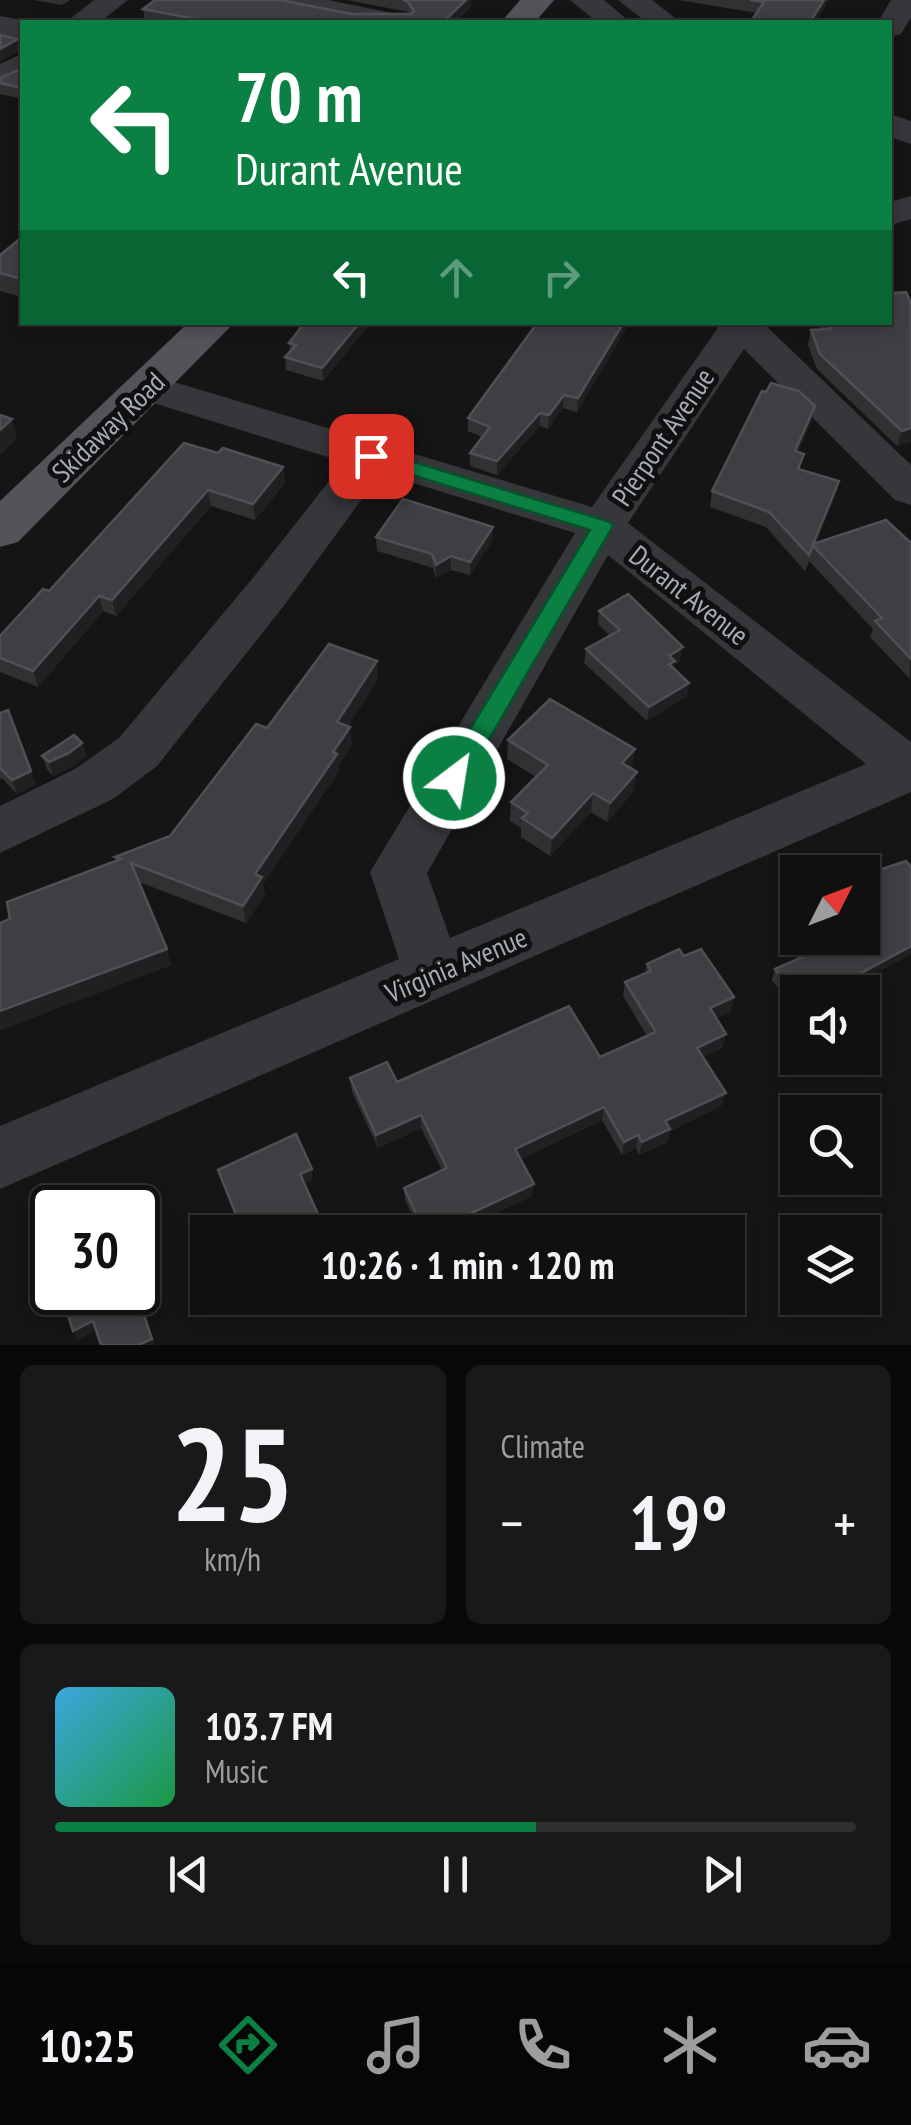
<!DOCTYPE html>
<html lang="en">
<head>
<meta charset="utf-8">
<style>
  body { margin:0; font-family:"PT Sans Narrow",sans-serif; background:#191919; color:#f1f3f6; height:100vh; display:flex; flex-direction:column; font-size:38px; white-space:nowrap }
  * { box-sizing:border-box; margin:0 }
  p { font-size:32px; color:#9c9d9f }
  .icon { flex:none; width:55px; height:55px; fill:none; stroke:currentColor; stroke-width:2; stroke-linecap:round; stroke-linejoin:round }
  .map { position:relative; height:1345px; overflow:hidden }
  .drawer { display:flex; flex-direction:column; gap:20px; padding:20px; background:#090909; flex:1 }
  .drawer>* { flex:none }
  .top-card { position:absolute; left:20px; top:20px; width:872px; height:305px; border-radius:0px; box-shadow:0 5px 15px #0003,0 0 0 2px #303030; background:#0b8043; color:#fff; overflow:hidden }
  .needle { width:65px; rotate:48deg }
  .fabs { position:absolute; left:780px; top:855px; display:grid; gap:20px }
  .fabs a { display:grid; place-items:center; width:100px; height:100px; border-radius:0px; background:#101010; box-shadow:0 5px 15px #0003,0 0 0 2px #303030; font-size:50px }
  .speed { position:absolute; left:30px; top:1185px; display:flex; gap:20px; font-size:50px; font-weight:700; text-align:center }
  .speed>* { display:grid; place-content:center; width:130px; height:130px; border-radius:50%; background:#101010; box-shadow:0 5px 15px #0003,0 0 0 2px #303030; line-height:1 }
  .speed .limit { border:5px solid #111; border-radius:15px; background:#fff; color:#111 }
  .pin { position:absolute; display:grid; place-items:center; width:85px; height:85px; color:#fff; margin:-42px; border-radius:20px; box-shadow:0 5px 15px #0006 }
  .me { position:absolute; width:110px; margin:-55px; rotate:31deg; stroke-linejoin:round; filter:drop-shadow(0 0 8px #0008) }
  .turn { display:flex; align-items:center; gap:35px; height:210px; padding:0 50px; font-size:45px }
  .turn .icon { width:130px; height:130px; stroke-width:2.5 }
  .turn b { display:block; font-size:70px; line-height:85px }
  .lanes { display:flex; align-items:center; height:95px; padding:0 50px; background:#0003; justify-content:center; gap:50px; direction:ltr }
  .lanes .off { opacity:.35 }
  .big { font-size:75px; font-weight:800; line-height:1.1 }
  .drawer .widget { flex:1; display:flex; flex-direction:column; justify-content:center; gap:15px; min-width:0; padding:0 35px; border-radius:15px; background:#191919 }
  .drawer .dial { align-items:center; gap:0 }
  .dial b { font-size:130px; line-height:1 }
  .song { display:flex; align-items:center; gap:30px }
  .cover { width:120px; height:120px; border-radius:15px; background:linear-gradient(135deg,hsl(200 70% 55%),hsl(140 70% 35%)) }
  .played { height:10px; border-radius:5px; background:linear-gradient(90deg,#0b8043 60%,#303030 60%) }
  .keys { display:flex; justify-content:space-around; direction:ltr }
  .heat { display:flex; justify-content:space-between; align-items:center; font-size:55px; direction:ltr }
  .drawer .tiles { flex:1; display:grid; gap:20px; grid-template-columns:1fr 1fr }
  .widget:last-child { grid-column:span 2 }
  .trip { position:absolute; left:190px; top:1215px; width:555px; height:100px; border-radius:0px; background:#101010; box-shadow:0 5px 15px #0003,0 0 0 2px #303030; font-weight:800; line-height:100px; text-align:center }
  .menu { display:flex; height:160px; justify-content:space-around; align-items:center; background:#060606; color:#9c9d9f }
  .menu .icon { width:70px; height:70px }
  .menu .on { color:#0b8043 }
  .menu b { font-size:45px; color:#f1f3f6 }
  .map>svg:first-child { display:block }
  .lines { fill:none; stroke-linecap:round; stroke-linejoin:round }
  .minor { fill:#36373b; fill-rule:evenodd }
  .major { fill:#52545a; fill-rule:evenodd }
  .wall { fill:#313134 }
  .shaded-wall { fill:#202022 }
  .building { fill:#3e3f42; stroke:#4e5054; stroke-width:2.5 }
  .route { fill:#0b8043; stroke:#07532c; stroke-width:2.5 }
  .labels { text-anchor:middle; stroke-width:10; stroke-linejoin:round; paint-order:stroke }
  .street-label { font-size:28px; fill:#a7adb6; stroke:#101011 }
</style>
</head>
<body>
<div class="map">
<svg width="911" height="1345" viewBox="0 0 911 1345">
  <rect width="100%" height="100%" fill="#151516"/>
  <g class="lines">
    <!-- minor -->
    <g class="minor">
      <path d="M94,0H128L100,22H66Z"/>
      <path d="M268,0H328L407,16L411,22H353L273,6Z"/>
      <path d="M570,0H604L630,22H597Z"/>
      <path d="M618,0H652L680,22H646Z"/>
      <path d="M891,0H911V17L901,34L890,37V22H878Z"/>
      <path d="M0,16L32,22H22V38L0,34Z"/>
      <path d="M22,54V77L0,87V64Z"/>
      <path d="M890,114L911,121V144L890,137Z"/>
      <path d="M911,196V219L890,225V202Z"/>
      <path d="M722,322H762L911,465V505L895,500L744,349L628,523L911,742V792L0,1189V1126L399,959L370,872L575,533L381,473L286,603L157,766L113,799L0,853V806L75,769L119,738L252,579L344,462L134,397L128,388L134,379L149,375L164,379L592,507ZM608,555L866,764L450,938L427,873Z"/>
    </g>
    <!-- major -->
    <g class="major">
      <path d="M520,0H554L535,22H501Z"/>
      <path d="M189,322H235L18,542L0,547V501Z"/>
    </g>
  </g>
  <!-- wall -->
  <g class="wall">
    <path d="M34,0H70L62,5Z"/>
    <path d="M347,0H471V6L455,22H153L145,21L143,9L409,14L408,12Z"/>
    <path d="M678,0H829L815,22H752L757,13Z"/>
    <path d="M22,40V99L0,94V78L21,69Z"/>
    <path d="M22,237V297L0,291V255Z"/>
    <path d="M371,322L323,381L286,370L285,357L290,351L289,343Z"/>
    <path d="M538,322H630L577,412L563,408L548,429L540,426L497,475L470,466V453L482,437L468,431V418Z"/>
    <path d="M817,322H890L911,442L897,446L817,369L808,345L811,330H820Z"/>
    <path d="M815,406L811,422L798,452L800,470L835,496L816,543H911L910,679L870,637L873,629L809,561L805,571L766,527L710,507L712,491Z"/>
    <path d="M218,453L283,467L285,483L255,520L211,506L116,616L103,611L38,687L0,672V636L49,591Z"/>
    <path d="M493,527L492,541L470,575L451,570L436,578L433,568L377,551L376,537Z"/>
    <path d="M599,611L680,661L674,665V668L687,696L647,721L584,663L586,649L610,636L598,624Z"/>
    <path d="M377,661L378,679L348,726L352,744L339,765V771L263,884L265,895L246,923L139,882L171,965L0,1030V923L10,919L116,861L115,857L170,836L267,728Z"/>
    <path d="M0,713L36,784L17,794L2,778L0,779Z"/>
    <path d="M508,740L635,749L631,769L634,791L607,822L591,812L550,856L521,837V828L510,821L511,802L536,777L507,759Z"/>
    <path d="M82,743L86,756L73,766L53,776L47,769L42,756Z"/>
    <path d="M911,867V954L841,992H798V1015L772,980L775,969L837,941L834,938H862L870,873Z"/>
    <path d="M684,956L734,997L730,1012L716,1018L726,1034L722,1048L703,1057L726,1093L721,1106L670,1131L667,1142L639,1155L636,1148L622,1155L602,1120L521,1159L532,1196L457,1232H420L405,1200L404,1188L442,1170L421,1128L378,1148L352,1092L350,1078L397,1082L600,1057L647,1036L623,996L625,982L645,974L647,964Z"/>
  </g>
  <!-- shaded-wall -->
  <g class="shaded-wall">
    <path d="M466,0H471V6L455,22H443Z"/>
    <path d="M824,0H829L815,22H810Z"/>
    <path d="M18,39L20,51L0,62V49Z"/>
    <path d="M360,322H371L323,381L322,368Z"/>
    <path d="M624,322H630L577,412L578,398Z"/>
    <path d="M564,395L563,408L548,429L549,415Z"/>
    <path d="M815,406L811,422L791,467L795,451Z"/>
    <path d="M540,413V426L497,475V461Z"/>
    <path d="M12,419L17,438L0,455V430Z"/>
    <path d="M911,428V442L897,446L902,431Z"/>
    <path d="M283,467L285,483L255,520L253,504Z"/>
    <path d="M839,481L835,496L814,547L813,546Z"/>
    <path d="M208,490L211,506L116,616L112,600Z"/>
    <path d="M493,527L492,541L470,575V562Z"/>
    <path d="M451,556V570L436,578V565Z"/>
    <path d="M99,596L103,611L38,687L33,671Z"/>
    <path d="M683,647L680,661L674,665L673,674L667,678L669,656Z"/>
    <path d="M377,661L378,679L339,740L337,722Z"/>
    <path d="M689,683L687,696L647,721L649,707Z"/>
    <path d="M350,727L352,744L339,765V771L263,884L265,895L246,923L243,906L255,874Z"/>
    <path d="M82,743L86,756L73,766L53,776L49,762Z"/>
    <path d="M635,749L632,768L619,782L622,763Z"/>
    <path d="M31,771L36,784L17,794L12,780Z"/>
    <path d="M637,772L634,791L607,822L610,803Z"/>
    <path d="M593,793L591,812L550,856L552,838Z"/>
    <path d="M911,946V954L841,992H826Z"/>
    <path d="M167,949L171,965L0,1030V1011Z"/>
    <path d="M734,997L730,1012L706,1022L710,1008Z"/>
    <path d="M726,1034L722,1048L693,1062L697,1048Z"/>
    <path d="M726,1093L721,1106L670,1131L667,1142L639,1155L642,1142L665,1121Z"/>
    <path d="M604,1107L602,1120L514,1162L515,1149Z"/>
    <path d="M421,1115V1128L378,1148L376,1135Z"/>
    <path d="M638,1135L636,1148L622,1155L624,1142Z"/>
    <path d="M312,1169L313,1180L303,1185L300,1174Z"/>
    <path d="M534,1184L532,1196L457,1232H431Z"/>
    <path d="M138,1250L156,1304L143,1310L155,1345H138Z"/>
    <path d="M62,1296L68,1306L48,1315L42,1306Z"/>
    <path d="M93,1321L98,1330L78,1340L73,1331Z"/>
  </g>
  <!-- building -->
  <g class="building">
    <path d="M155,0H280L352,14H411L414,11L407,1L403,0H466L443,22H211L143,9Z"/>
    <path d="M750,0H824L810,22H762L752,20L764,2Z"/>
    <path d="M0,35L18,39L0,49Z"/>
    <path d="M22,40V88L0,83V78L21,69Z"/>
    <path d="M22,237V279L0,273V255Z"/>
    <path d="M890,290L892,293L906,292L911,303V428L902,431L820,354L811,330L830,329L827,322H890Z"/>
    <path d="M305,322H360L322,368L285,357L296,345L289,343Z"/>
    <path d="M538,322H624L578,398L564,395L549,415L540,413L497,461L470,453L490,427L468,418Z"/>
    <path d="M771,383L799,391L815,406L795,451L804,454L798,469L839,481L813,544L886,520L911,543V659L875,621L882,618L813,546L809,555L769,512L712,491L762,391L766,392Z"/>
    <path d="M0,415L12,419L0,430Z"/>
    <path d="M184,443L218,453L223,448L283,467L253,504L208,490L112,600L99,596L33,671L0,658V636L43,589L49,591Z"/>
    <path d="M403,499L493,527L470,562L451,556L436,565L432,554L376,537Z"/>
    <path d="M628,594L683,647L669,656L675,661L669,664L689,683L649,707L586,649L620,630L599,611Z"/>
    <path d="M329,644L377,661L337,722L350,727L333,752L337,754L255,874L262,877L243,906L131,863L167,949L0,1011V923L10,919L7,902L121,859L115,857L170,836L256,724L267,728Z"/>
    <path d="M550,699L635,749L622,763L637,772L610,803L593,793L552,838L522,818L528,813L511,802L548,765L508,740Z"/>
    <path d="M8,710L31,771L12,780L0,768V713Z"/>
    <path d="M74,735L82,743L69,753L49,762L42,756Z"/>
    <path d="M906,861L911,867V946L826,992H798V999L775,969L845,938H862V872H859L861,871L870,873Z"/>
    <path d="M679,949L684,956L701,949L734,997L710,1008L726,1034L697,1048L726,1093L665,1121L670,1129L642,1142L638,1135L624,1142L604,1107L515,1149L534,1184L431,1232H425L404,1188L447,1168L421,1115L376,1135L350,1078L387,1062L397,1082L569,1006L600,1057L656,1032L625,982L651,971L647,964Z"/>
    <path d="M296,1134L312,1169L300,1174L326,1232H243L218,1170Z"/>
    <path d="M52,1252V1292H138V1252L152,1294L139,1300L152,1339L138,1345H101L93,1321L73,1331L62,1296L42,1306L32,1271L51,1264L48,1254Z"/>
  </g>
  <!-- route -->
  <path class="route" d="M371,449L610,522L613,526L463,784H445L442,778L445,771L590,530L364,460L361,456Z"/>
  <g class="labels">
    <!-- street labels -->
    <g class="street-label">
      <text transform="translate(108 427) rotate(-44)" y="10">Skidaway Road</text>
      <text transform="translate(663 437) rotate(-56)" y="10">Pierpont Avenue</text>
      <text transform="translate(689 595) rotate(38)" y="10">Durant Avenue</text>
      <text transform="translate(456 965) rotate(-23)" y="10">Virginia Avenue</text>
    </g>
  </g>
</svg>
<div class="fabs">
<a><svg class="needle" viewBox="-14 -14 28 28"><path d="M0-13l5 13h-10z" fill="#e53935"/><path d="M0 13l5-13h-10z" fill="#9c9d9f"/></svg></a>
<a><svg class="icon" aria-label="sound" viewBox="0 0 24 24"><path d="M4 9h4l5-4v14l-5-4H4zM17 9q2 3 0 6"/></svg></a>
<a><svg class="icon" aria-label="search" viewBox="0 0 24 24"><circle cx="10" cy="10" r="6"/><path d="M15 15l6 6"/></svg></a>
<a><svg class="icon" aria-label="layers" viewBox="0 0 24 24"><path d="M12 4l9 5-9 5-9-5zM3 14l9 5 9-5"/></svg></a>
</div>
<div class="speed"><div class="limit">30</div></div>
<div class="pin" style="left:371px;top:456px;background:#d93025"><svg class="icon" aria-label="arrive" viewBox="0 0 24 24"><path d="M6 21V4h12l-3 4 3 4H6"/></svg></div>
<svg class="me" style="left:454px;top:778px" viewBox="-20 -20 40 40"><circle r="17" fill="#0b8043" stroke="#fff" stroke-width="3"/><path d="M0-11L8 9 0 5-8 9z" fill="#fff"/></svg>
<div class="trip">10:26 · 1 min · 120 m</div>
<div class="top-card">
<div class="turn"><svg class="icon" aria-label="left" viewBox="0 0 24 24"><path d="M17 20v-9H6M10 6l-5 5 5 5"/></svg><div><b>70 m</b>Durant Avenue</div></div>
<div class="lanes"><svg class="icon" aria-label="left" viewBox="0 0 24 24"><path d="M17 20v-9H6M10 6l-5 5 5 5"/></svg><svg class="icon off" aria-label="ahead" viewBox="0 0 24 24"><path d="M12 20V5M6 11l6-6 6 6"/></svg><svg class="icon off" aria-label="right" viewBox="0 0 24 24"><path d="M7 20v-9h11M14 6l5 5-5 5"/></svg></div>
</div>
</div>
<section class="drawer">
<div class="tiles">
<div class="widget dial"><b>25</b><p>km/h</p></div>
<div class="widget"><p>Climate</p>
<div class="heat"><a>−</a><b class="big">19°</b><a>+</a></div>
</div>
<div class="widget">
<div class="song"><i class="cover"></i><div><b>103.7 FM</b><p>Music</p></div></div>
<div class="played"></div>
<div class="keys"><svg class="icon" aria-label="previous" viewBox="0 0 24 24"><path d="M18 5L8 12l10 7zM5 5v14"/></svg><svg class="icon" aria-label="pause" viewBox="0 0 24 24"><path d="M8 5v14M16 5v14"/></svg><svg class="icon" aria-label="next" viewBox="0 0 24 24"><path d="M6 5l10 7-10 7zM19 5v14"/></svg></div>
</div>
</div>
</section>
<nav class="menu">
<b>10:25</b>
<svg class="icon on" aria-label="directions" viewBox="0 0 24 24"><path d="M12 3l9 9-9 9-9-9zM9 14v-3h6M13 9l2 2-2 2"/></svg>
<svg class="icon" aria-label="music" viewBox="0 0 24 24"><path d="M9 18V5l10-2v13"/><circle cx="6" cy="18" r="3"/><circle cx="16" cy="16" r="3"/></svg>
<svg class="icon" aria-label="phone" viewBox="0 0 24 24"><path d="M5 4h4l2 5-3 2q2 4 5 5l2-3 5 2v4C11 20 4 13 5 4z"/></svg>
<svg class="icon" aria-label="climate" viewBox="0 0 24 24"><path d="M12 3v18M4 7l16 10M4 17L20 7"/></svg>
<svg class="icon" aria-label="car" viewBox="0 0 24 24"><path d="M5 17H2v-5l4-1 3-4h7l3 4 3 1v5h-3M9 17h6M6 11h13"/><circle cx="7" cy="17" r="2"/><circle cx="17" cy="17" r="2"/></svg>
</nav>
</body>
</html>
